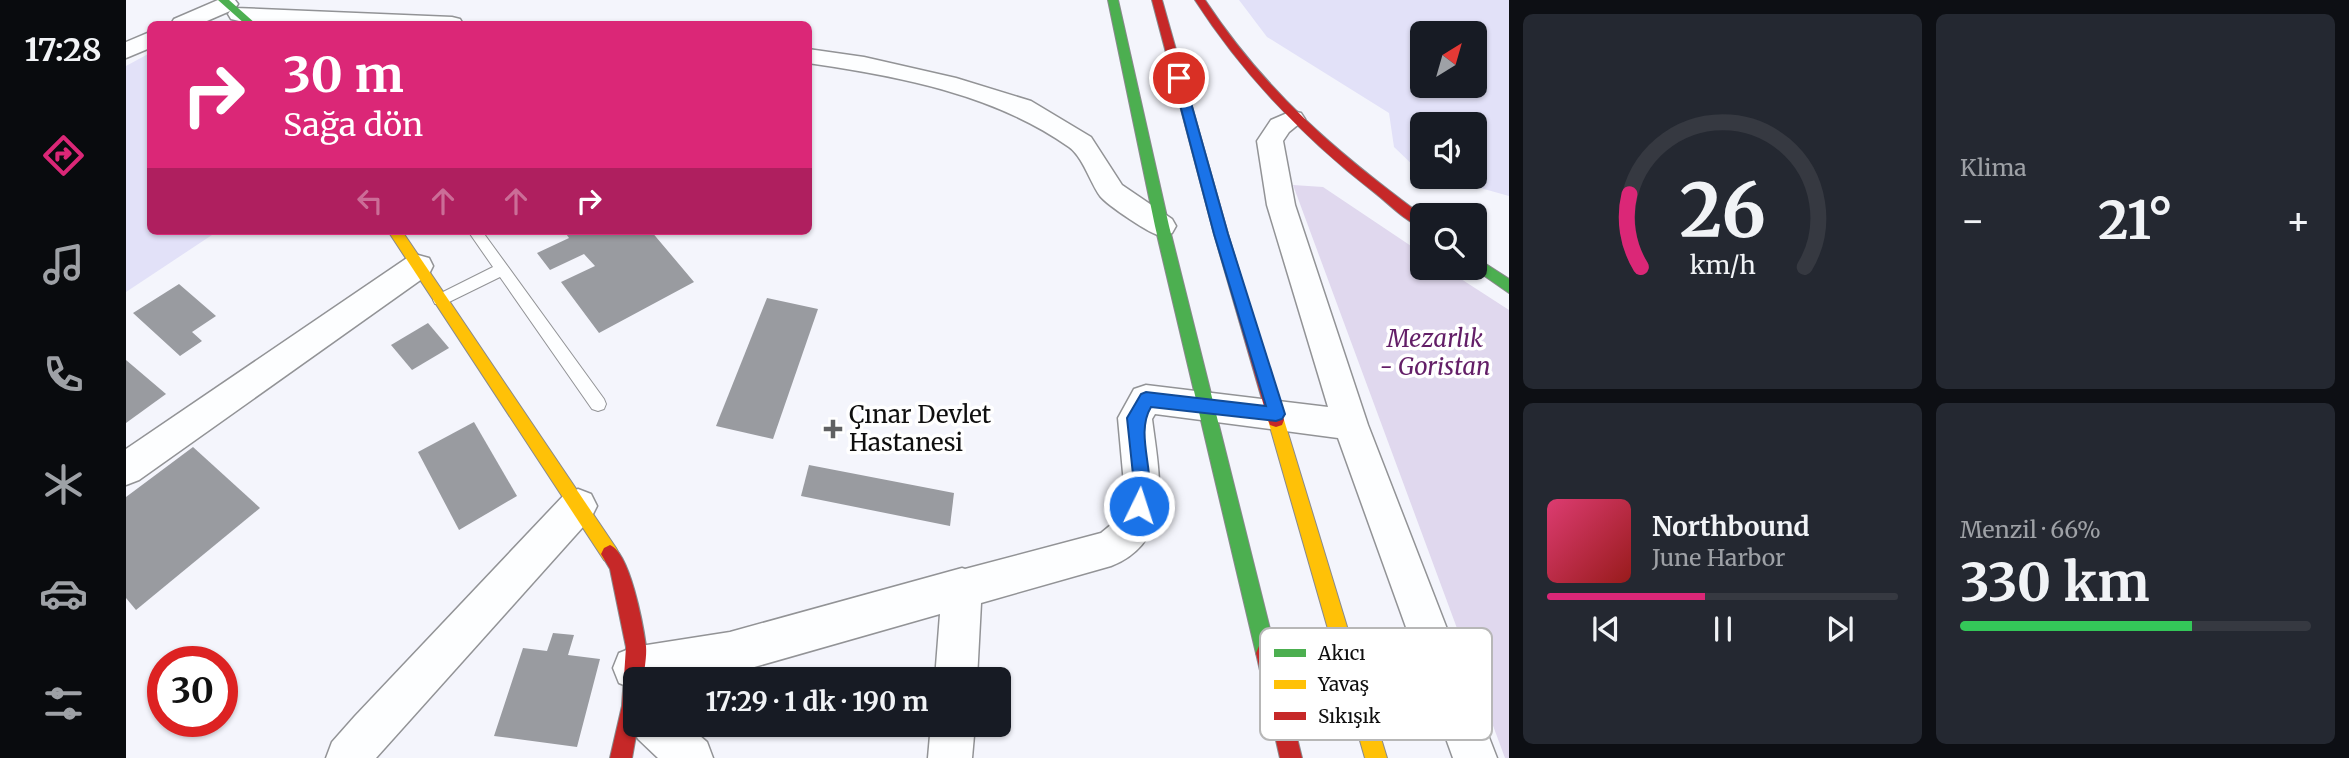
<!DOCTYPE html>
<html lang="tr">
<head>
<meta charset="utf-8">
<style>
  body { margin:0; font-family:Merriweather,serif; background:#242831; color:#f1f3f6; height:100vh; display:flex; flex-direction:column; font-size:26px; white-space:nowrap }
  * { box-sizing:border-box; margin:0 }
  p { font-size:23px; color:#9ea1a6 }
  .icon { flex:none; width:38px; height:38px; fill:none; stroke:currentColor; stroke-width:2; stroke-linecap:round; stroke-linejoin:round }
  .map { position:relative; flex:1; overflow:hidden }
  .drawer { display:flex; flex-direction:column; gap:14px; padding:14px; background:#0d0f14; width:840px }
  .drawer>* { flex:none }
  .guide { position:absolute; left:21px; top:21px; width:665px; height:214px; border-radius:10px; box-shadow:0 2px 5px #0004; background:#db2777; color:#fff; overflow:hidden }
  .needle { width:46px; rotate:37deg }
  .tools { position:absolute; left:1284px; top:21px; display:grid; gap:14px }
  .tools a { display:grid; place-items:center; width:77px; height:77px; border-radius:10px; background:#171b24; box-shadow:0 2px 5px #0004; font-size:35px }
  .speed { position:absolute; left:21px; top:646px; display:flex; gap:14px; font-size:35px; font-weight:700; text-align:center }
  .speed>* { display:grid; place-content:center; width:91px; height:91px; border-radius:50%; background:#171b24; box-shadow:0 2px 5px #0004; line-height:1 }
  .speed .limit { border:10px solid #d22; background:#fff; color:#111 }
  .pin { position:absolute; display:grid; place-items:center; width:60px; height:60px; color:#fff; margin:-30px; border:4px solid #fff; border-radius:50%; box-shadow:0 2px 7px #0007 }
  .me { position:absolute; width:77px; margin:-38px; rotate:4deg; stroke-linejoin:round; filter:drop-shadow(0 0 5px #0008) }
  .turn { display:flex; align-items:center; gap:24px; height:147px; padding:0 21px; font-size:32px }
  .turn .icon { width:91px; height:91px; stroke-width:2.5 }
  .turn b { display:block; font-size:49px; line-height:60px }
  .lanes { display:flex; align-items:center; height:66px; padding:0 21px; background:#0003; justify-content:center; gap:35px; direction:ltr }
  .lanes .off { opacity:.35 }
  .big { font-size:52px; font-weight:700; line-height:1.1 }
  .drawer .tile { flex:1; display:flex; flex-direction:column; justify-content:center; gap:10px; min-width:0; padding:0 24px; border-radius:10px; background:#242831 }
  .drawer .dial { align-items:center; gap:0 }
  .dial svg { height:182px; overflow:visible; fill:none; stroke:#363941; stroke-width:7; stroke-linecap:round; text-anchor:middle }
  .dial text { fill:#f1f3f6; stroke:none }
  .song { display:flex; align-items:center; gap:21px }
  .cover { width:84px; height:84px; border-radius:10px; background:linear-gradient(135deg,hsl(340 70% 55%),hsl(0 70% 35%)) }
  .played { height:7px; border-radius:4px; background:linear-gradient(90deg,#db2777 45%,#363941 45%) }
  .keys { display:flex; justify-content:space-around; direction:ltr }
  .heat { display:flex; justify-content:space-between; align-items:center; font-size:38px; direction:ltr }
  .charge { height:10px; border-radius:5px; background:linear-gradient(90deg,#34c759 66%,#363941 0) }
  .drawer .tiles { flex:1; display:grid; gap:14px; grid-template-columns:repeat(2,1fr) }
  .trip { position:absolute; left:497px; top:667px; width:388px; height:70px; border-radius:10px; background:#171b24; box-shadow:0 2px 5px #0004; font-weight:700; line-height:70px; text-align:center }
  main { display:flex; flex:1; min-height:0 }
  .dock { display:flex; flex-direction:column; width:126px; justify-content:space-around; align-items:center; background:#090b0e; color:#9ea1a6 }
  .dock .icon { width:49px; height:49px }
  .dock .on { color:#db2777 }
  .dock b { font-size:32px; color:#f1f3f6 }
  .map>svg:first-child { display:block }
  .farmland { fill:#e2e1f8; fill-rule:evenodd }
  .cemetery { fill:#e0d8ee }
  .building { fill:#999ba0 }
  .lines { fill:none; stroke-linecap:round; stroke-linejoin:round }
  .lane-casing { stroke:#929396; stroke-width:2 }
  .street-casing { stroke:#929396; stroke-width:3 }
  .fast-casing { stroke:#89898c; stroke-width:2 }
  .slow-casing { stroke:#89898c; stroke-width:2 }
  .jam-casing { stroke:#89898c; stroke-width:2 }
  .lane { fill:#fdfeff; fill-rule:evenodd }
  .street { fill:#fdfeff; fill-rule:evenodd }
  .fast { fill:#4caf50; fill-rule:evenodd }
  .slow { fill:#ffc107; fill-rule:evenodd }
  .jam { fill:#c62828; fill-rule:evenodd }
  .route { fill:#1a73e8; stroke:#114b97; stroke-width:2 }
  .poi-dot { fill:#5f6062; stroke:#fff; stroke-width:2.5 }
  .labels { text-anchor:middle; stroke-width:7; stroke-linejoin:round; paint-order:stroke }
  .park-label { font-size:24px; font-style:italic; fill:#631e67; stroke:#fff }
  .poi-label { font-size:24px; fill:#0f0f0f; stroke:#fff; text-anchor:start }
  .key { fill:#fff; stroke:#b7b7b7; stroke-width:2 }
  .key-label { font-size:19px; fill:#0f0f0f }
</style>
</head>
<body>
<main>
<nav class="dock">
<b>17:28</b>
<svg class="icon on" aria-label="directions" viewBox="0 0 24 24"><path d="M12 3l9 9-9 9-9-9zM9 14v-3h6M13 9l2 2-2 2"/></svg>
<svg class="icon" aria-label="music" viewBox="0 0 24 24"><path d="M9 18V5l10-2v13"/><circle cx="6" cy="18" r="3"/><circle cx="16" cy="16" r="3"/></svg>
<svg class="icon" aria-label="phone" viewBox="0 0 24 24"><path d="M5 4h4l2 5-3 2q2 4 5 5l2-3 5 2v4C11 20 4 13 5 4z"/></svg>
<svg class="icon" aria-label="climate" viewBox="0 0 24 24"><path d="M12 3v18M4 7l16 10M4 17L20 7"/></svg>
<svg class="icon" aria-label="car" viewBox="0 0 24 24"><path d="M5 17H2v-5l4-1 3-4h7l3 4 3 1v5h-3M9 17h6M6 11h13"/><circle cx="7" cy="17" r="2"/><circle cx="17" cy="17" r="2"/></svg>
<svg class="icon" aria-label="filters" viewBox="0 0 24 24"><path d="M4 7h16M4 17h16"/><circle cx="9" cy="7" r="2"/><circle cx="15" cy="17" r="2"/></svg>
</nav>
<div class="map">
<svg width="1383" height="758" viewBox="0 0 1383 758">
  <rect width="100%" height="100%" fill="#f4f5fc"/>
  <!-- farmland -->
  <g class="farmland">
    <path d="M1113,0H1383V196L1315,177H1349V124H1297V172L1292,170L1268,147L1263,113L1141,37ZM1297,33H1349V86H1297Z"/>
    <path d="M24,53V231H92L0,292V66Z"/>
  </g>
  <!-- cemetery -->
  <path class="cemetery" d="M1167,185L1197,187L1297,254V268H1318L1383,310V758H1379Z"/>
  <!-- building -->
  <g class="building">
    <path d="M438,231H525L568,282L473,333L435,282L469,266L458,254L424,270L411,253L443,238Z"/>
    <path d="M53,284L90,316L66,332L76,341L54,356L7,313Z"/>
    <path d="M641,298L692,309L647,439L590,426Z"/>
    <path d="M302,323L323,348L286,370L265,345Z"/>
    <path d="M0,360L40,394L0,423Z"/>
    <path d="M348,422L391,496L333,530L292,452Z"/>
    <path d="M67,447L134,508L10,610L0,598V497Z"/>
    <path d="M683,465L828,493L824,526L675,496Z"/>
    <path d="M427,633L448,635L442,655L474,659L451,747L368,736L397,648L421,651Z"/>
  </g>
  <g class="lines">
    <!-- lane casing -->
    <g class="lane-casing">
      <path id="lane" d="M342,231H356L478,399L480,404L478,409L472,411L466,409L374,277L319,304H309L307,300L309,296L367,267Z"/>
    </g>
    <!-- street casing -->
    <g class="street-casing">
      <g id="street">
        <path d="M92,0H109L112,4L109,8L326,17L334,19L337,24H193L113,21L105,19L102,14L104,11L74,24H45L48,19Z"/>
        <path d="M24,32V48L0,58V42Z"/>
        <path d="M682,49L738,57L830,78L905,101L965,137L996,185L1046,219L1050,226L1046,233C1043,234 1039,236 1036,236C1026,236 980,204 974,196C964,182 957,157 943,147C868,94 772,76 682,63Z"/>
        <path d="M1166,111L1175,113L1179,119L1163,132L1157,141L1169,205L1242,425L1371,758H1327L1212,438L1029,414L1026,419C1033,474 1049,541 985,566L855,603L851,679H809L814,614L604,674L570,679H509L508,689L493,683L487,668L493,653L508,647L604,632L836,568L839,569L975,533L992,519L998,484L992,418L1008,389L1020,385L1202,407L1141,205L1131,141L1145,120Z"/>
        <path d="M292,255L303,258L307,266L303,274L13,480L0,485V449L281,258Z"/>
        <path d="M452,489L465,494L471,506L465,518L250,758H200L206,742L229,716L439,494Z"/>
        <path d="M509,714V724H560L581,742L587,758H532L512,739L505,724Z"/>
        <path d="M805,724H849L846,758H802Z"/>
      </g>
    </g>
    <!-- fast casing -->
    <g class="fast-casing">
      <g id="fast">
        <path d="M92,0H103L130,24H119Z"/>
        <path d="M982,0H992L1043,226L1150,653L1147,660L1140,663L1133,660L1130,653L1029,226Z"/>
        <path d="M1349,257L1383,279V293L1347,268H1349Z"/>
      </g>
    </g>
    <!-- slow casing -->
    <g class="slow-casing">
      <g id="slow">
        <path d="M262,231H276L490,548L493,554L490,560L484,563L478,560Z"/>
        <path d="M1150,413L1156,415L1158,420L1261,758H1239L1142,420L1144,415Z"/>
      </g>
    </g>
    <!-- jam casing -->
    <g class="jam-casing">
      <g id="jam">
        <path d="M1026,0H1036L1102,234L1158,420L1156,425L1150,427L1144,425L1142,420L1088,234Z"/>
        <path d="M1069,0H1079C1140,92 1209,151 1297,216V228C1280,222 1263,204 1249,193C1177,137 1118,76 1069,0Z"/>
        <path d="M484,545C504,553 517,624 520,646C521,657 518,668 518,679H509V724H512L506,758H484L496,706L500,647L484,569L475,554L478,548Z"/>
        <path d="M1140,643L1147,646L1150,653L1176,758H1154L1130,653L1133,646Z"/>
      </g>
    </g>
    <!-- lane -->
    <use href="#lane" class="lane"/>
    <!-- street -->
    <use href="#street" class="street"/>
    <!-- fast -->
    <use href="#fast" class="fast"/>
    <!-- slow -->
    <use href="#slow" class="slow"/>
    <!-- jam -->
    <use href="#jam" class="jam"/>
  </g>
  <!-- route -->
  <path class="route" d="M1053,74L1058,78L1102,234L1159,414L1156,419L1150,421L1025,407C1007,437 1034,478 1019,512L1013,514L1007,512L1004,506L1008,484L1001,418L1015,394L1020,392L1140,406L1088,234L1047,78Z"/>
  <!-- markers -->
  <path class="poi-dot" d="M703.5 418.5h7v7h7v7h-7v7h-7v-7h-7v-7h7z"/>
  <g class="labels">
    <!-- park labels -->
    <g class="park-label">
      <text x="1309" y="347">Mezarlık<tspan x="1309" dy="28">- Goristan</tspan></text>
    </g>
    <!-- poi labels -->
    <g class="poi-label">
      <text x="723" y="423">Çınar Devlet<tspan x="723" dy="28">Hastanesi</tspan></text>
    </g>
  </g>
  <!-- legend -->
  <rect x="1134" y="628" width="232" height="112" rx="10" class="key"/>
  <rect x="1148" y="649" width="32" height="8" fill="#4caf50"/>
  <rect x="1148" y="680" width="32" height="9" fill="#ffc107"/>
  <rect x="1148" y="712" width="32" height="8" fill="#c62828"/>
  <g class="key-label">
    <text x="1192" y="660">Akıcı</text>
    <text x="1192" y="691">Yavaş</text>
    <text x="1192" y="723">Sıkışık</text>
  </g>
</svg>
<div class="tools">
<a><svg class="needle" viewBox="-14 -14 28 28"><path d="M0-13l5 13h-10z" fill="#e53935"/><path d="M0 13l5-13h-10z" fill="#9ea1a6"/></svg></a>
<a><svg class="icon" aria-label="sound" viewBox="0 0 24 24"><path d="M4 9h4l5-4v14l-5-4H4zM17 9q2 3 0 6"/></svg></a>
<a><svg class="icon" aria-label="search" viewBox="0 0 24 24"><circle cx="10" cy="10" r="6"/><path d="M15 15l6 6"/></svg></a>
</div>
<div class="speed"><div class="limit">30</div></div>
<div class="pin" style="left:1053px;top:78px;background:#d93025"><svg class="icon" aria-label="arrive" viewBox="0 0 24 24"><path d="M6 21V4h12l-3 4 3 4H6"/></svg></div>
<svg class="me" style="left:1013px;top:506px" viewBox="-20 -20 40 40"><circle r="17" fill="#1a73e8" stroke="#fff" stroke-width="3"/><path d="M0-11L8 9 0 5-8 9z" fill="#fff"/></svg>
<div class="trip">17:29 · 1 dk · 190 m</div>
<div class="guide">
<div class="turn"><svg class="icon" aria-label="right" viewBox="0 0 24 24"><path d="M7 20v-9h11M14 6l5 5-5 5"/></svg><div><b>30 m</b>Sağa dön</div></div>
<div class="lanes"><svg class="icon off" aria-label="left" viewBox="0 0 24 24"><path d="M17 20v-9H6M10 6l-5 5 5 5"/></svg><svg class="icon off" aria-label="ahead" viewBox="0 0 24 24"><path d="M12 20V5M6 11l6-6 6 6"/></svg><svg class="icon off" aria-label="ahead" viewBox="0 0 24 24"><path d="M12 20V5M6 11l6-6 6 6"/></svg><svg class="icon" aria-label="right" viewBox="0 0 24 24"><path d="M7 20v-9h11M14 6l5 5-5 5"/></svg></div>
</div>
</div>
<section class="drawer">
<div class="tiles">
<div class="tile dial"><svg viewBox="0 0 100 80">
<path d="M14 69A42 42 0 1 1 86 69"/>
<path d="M14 69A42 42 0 0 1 9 37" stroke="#db2777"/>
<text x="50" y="56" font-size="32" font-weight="700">26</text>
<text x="50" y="72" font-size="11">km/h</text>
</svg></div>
<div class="tile"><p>Klima</p>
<div class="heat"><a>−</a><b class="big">21°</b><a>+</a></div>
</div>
<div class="tile">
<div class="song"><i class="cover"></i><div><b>Northbound</b><p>June Harbor</p></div></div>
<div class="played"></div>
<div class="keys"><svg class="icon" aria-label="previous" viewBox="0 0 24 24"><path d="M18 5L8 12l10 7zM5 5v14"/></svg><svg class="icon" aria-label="pause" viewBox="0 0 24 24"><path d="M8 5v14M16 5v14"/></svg><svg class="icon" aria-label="next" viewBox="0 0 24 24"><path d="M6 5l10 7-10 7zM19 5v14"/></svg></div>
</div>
<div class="tile"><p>Menzil · 66%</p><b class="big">330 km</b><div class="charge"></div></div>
</div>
</section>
</main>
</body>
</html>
